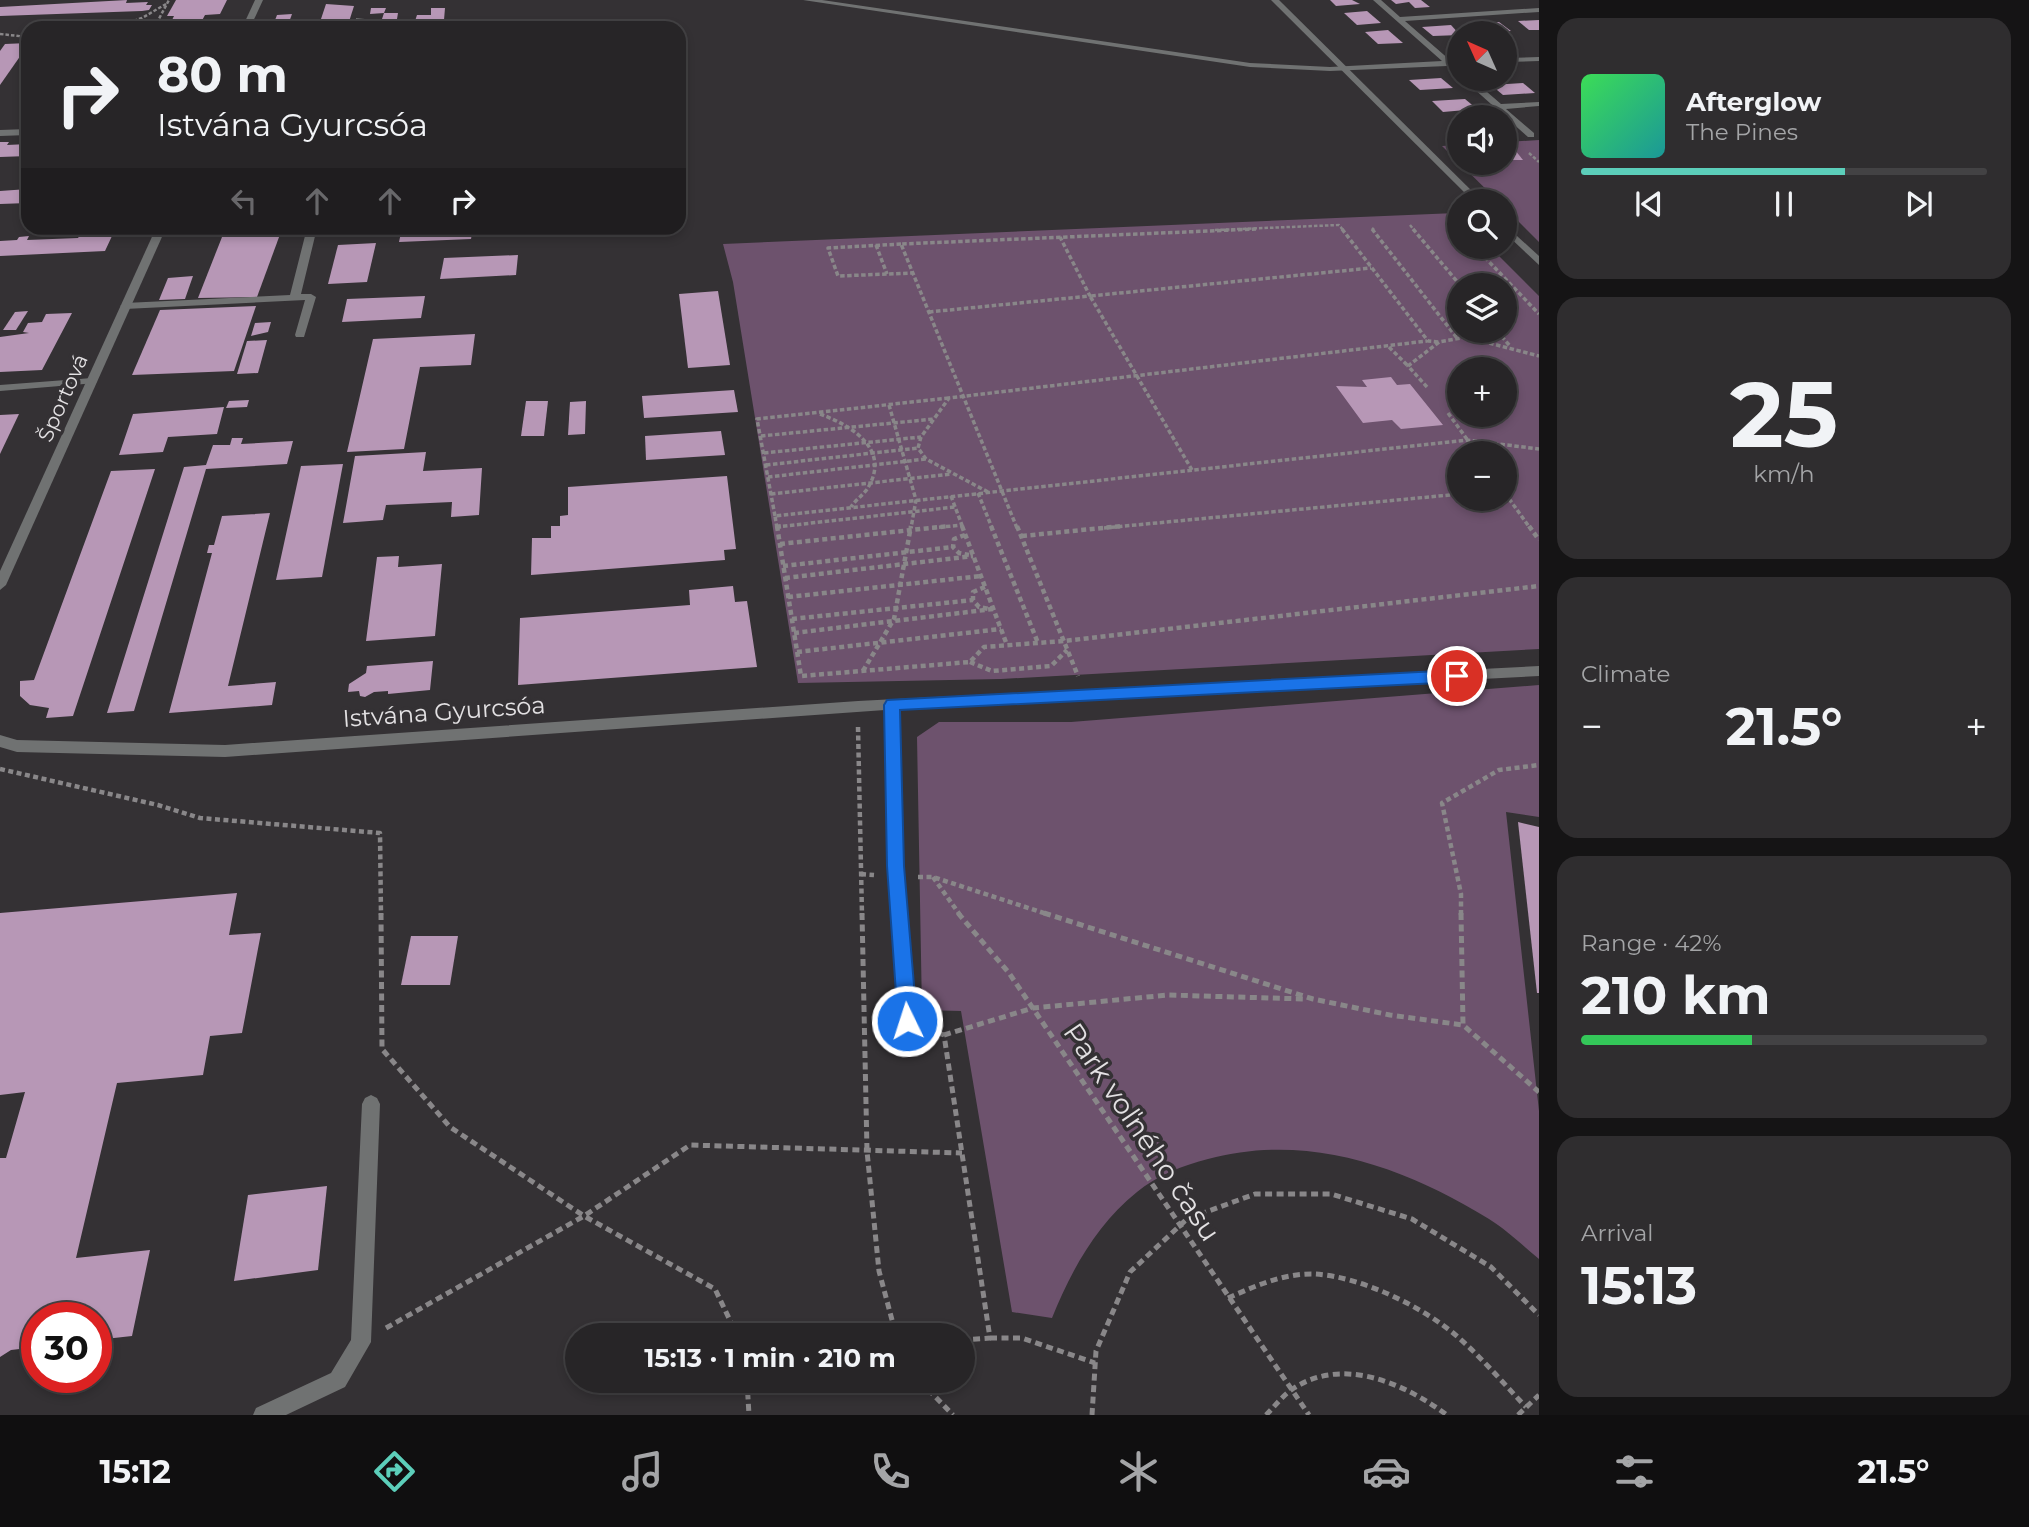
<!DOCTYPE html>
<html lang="en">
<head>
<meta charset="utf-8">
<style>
  body { margin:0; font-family:Montserrat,sans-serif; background:#2f2d2f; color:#f1f3f6; height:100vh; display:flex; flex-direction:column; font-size:26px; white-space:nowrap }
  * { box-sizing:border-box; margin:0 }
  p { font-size:23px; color:#a4a5a7 }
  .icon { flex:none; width:38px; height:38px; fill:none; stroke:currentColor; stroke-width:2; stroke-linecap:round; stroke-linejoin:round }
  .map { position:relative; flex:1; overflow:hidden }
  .sheet { display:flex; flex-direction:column; gap:18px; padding:18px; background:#151415; width:490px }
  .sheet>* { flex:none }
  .banner { position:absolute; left:21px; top:21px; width:665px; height:214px; border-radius:21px; box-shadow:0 4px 10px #0003,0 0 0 2px #434244; background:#272527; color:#f1f3f6; overflow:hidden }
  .needle { width:46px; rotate:315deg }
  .controls { position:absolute; left:1447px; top:21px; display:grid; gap:14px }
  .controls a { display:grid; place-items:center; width:70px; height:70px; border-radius:50%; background:#272527; box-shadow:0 4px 10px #0003,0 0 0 2px #434244; font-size:35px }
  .speed { position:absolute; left:21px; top:1302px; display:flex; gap:14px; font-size:35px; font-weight:700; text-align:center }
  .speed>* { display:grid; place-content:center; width:91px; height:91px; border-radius:50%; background:#272527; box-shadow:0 4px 10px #0003,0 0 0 2px #434244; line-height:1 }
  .speed .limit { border:10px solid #d22; background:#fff; color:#111 }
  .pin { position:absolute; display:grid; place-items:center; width:60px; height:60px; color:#fff; margin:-30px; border:4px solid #fff; border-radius:50%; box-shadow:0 2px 7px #0007 }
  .me { position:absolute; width:77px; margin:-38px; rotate:356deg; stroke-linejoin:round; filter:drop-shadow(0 0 5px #0008) }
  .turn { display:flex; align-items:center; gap:24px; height:147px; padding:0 21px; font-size:32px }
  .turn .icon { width:91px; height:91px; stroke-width:2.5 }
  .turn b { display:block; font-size:49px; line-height:60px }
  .lanes { display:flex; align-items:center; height:66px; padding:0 21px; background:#0003; justify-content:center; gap:35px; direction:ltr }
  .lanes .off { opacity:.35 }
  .big { font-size:52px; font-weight:700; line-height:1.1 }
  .sheet .widget { flex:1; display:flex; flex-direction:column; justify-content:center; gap:10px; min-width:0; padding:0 24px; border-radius:21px; background:#2f2d2f }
  .sheet .dial { align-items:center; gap:0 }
  .dial b { font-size:91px; line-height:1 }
  .song { display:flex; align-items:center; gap:21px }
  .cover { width:84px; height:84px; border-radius:10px; background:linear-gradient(135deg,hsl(130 70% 55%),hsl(180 70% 35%)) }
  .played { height:7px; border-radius:4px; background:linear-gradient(90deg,#5cceba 65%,#434244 65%) }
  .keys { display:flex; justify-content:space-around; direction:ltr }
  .heat { display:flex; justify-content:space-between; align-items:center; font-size:38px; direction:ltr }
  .charge { height:10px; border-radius:5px; background:linear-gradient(90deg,#34c759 42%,#434244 0) }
  .trip { position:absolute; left:565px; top:1323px; width:410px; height:70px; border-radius:35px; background:#272527; box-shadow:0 4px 10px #0003,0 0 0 2px #434244; font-weight:700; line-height:70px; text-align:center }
  .menu { display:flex; height:112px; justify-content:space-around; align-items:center; background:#100f10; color:#a4a5a7 }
  .menu .icon { width:49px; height:49px }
  .menu .on { color:#5cceba }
  .menu b { font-size:32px; color:#f1f3f6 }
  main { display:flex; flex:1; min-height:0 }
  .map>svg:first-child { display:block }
  .green { fill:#6d526d; fill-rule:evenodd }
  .building { fill:#b797b6 }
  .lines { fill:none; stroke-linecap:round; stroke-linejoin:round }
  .path-far3 { stroke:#898789; stroke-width:2.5; stroke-dasharray:3.5 2; stroke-linecap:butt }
  .path-far2 { stroke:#898789; stroke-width:3.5; stroke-dasharray:4.5 2.5; stroke-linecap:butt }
  .path-far1 { stroke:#898789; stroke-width:4.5; stroke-dasharray:5 3.5; stroke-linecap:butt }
  .path { stroke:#898789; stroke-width:5; stroke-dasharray:7 4.5; stroke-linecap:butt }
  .service { fill:#707272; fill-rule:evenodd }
  .minor { fill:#707272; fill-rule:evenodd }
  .tertiary { fill:#707272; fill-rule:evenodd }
  .route { fill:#1a73e8; stroke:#114b97; stroke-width:2 }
  .labels { text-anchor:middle; stroke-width:7; stroke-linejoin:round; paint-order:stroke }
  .far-street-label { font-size:21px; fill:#e3e1e3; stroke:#343134 }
  .street-label { font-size:24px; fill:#e3e1e3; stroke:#343134 }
  .near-street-label { font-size:28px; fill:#e3e1e3; stroke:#343134 }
</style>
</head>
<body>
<main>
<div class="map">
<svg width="1539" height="1415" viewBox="0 0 1539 1415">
  <rect width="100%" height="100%" fill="#343134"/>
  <!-- green -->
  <g class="green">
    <path d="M1539,140V242L1505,208V201H1498L1442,146L1459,145L1460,163H1505V142Z"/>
    <path d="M1456,213L1459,216L1460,247H1490L1539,296V649L1001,679L798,683L733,282L723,244ZM1460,285H1505V331H1460ZM1460,369H1505V415H1460ZM1460,453H1505V499H1460Z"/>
    <path d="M1539,685V817L1506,812L1539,1111V1259C1523,1246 1507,1230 1489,1219C1405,1167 1308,1132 1208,1159C1184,1165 1156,1176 1137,1192C1096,1225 1071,1271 1052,1318L1012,1312L961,1011L922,1010L917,737L939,722H1071Z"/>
  </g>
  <!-- building -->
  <g class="building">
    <path d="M127,0L126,3L148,2L146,5H152L149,10L142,11L0,16V7Z"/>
    <path d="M176,0H227L220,14L205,15L198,28H168L174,16H167Z"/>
    <path d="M1330,0H1352L1360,4L1336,6Z"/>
    <path d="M1391,0H1421L1430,7L1415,8L1409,2L1396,4Z"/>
    <path d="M326,4L354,6L347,28H318Z"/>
    <path d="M371,8H386L384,13H398L397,19H382L384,13L370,14Z"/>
    <path d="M431,8H445L444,20L415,21L417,15H431Z"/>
    <path d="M1367,11L1381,23L1357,25L1344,13Z"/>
    <path d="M292,14L287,28H272L277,15Z"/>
    <path d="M1539,20V30H1529L1518,21Z"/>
    <path d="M1499,22L1511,31L1481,33L1470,24Z"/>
    <path d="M1451,25L1460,35L1433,36L1422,27Z"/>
    <path d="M1388,30L1403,43L1378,44L1365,32Z"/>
    <path d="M28,43V45L0,85V51L5,44Z"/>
    <path d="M1441,78L1453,88L1420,90L1409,80Z"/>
    <path d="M1523,83L1535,93L1503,95L1491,85Z"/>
    <path d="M1465,99L1477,109L1443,112L1432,101Z"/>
    <path d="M0,142H9L7,145L28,144V156L0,157Z"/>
    <path d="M1505,150H1515L1523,160H1510L1505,156Z"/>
    <path d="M28,189V203L0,204V191Z"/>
    <path d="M402,228H473L471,239L399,242Z"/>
    <path d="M282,229L257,297L198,298L224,232Z"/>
    <path d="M80,235L112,236L105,251L0,256V241L17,240L19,237L29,236L27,240L78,238Z"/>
    <path d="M376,243L367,282L328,284L338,245Z"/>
    <path d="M518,255L516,275L440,279L444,258Z"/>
    <path d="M193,276L185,299L159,300L168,278Z"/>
    <path d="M718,291L730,365L688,368L679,294Z"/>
    <path d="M425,296L421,318L342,322L347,299Z"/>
    <path d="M256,306L234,371L132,375L160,310Z"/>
    <path d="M28,311L16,330H3L15,312Z"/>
    <path d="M72,313L42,370L0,372V337L29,333L23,332L28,323L42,322L46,314Z"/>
    <path d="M271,322L268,332L251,336L255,323Z"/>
    <path d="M475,334L471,365L420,367L404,449L347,452L373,339Z"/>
    <path d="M267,340L258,373L237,374L247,341Z"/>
    <path d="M1391,377L1397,385L1410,384L1443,425L1401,429L1392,420L1363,423L1336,386L1367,387L1362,380Z"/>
    <path d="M734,390L738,412L644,418L642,396Z"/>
    <path d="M249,400L247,407L226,408L229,401Z"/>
    <path d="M526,401H548L544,436H521Z"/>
    <path d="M586,401L585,434L568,435L570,402Z"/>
    <path d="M224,407L217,434L168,437L163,452L119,455L133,414Z"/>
    <path d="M19,414L0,454V415Z"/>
    <path d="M721,431L725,455L646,460L645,436Z"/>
    <path d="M232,438H243L241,444L293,441L287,464L206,469L134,711L107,713L184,467L206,465L213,445H230Z"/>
    <path d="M426,452L423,471L482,468L479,515L451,517L452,502L386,505L383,520L343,523L355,456Z"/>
    <path d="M343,464L322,577L276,580L301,466Z"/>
    <path d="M155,469L73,716L46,718L49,708L30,705L20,696V681L34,680L111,471Z"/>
    <path d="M727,476L736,549L724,550L725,560L531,575L532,538H551V526H560V516L568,515V487Z"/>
    <path d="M270,513L228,686L276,682L272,705L169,713L212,553H207L209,545H214L222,516Z"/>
    <path d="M399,556L398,567L442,564L435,636L366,641L377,557Z"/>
    <path d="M733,586L735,602L747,601L757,667L518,685L520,618L690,605L689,590Z"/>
    <path d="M433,661L430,690L388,694V691L374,692L365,697L360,696L359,691L348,692L349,684L366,673L367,666Z"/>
    <path d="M1518,822L1539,827V993H1537Z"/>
    <path d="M237,893L229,935L261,933L242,1033L210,1036L203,1075L117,1083L76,1258L150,1250L132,1336L96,1340V1318H37V1347L11,1350L0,1357V1158H6L25,1092L0,1095V913Z"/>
    <path d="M411,936H458L450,985H401Z"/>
    <path d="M327,1186L318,1270L234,1281L248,1195Z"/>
  </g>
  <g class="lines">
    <!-- path-far3 -->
    <g class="path-far3">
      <path d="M113,28L142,18L166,4"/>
      <path d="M154,28L169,0"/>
      <path d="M0,34L28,37"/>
      <path d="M1529,153L1539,162"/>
      <path d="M1453,223L1460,230"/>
      <path d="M1410,225L1414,230"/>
      <path d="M1372,228L1374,230"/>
      <path d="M1215,230L1339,225L1343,230"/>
    </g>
    <!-- path-far2 -->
    <g class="path-far2">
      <path d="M1342,229L1428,341L1439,342"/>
      <path d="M1372,229L1457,338"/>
      <path d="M1413,229L1460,285"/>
      <path d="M901,244L828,248L838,276L913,273"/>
      <path d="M876,245L887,274"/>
      <path d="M1475,247L1539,314"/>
      <path d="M929,312L1090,296L1060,237"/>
      <path d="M1497,331L1510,346"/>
      <path d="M1389,347L1408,366"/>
      <path d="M1427,387L1408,366L1439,342L1466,337L1539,356"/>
      <path d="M889,405L916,500L911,528"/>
      <path d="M1448,413L1477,453"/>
      <path d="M820,414C850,425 890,448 869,486C865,494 856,499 851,507"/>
      <path d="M761,436L934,419"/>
      <path d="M764,453L921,437"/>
      <path d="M766,465L918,448"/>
      <path d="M1192,470L1090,296L1371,268"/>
      <path d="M768,477L926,459"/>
      <path d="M988,492L926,459L918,448L921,437L949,398L1427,341"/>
      <path d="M978,493L992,528"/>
      <path d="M1505,493L1530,528"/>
      <path d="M771,494L951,474"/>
      <path d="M951,496L963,528"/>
      <path d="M775,516L757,419L949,398"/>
      <path d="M776,527L955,507"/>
      <path d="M777,528L775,516L1467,440L1539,449"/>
      <path d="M932,528L962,525"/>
      <path d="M1017,528L901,244L1256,229"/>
      <path d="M1104,528L1460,494"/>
    </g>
    <!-- path-far1 -->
    <g class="path-far1">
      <path d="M777,526L801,676L970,662L984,647L1064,641L1539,586"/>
      <path d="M962,526L1007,645"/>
      <path d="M991,526L1038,643"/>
      <path d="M1017,526L1078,676"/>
      <path d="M1529,526L1539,540"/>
      <path d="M776,527L782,526"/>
      <path d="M965,535L954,539L953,547L959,553L969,555"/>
      <path d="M1022,536L1122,526"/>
      <path d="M780,544L949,526"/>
      <path d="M783,566L953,547"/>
      <path d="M785,578L973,556"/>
      <path d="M985,587L973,592V600L979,607L989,609"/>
      <path d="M788,597L981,576"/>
      <path d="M792,619L973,600"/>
      <path d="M794,633L993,609"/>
      <path d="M797,652L1001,629"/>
      <path d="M970,662L992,671L1051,666L1067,650"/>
      <path d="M863,671L894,619L911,526"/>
      <path d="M858,727L862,915"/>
      <path d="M0,769L158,805L200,818L380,833L381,915"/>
      <path d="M861,874L874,875"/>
      <path d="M918,877H933L1050,915"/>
      <path d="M933,877L960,915"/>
      <path d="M1461,915V894L1442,803L1499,770L1539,765"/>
    </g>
    <!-- path -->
    <g class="path">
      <path d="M381,913L382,1049L450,1127L584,1216L715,1289L737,1335"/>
      <path d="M862,913L867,1151L879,1271L896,1335"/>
      <path d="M958,913L1009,973L1309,1415"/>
      <path d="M1044,913L1313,999L1390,1015L1463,1025"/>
      <path d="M1461,913L1463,1025L1539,1092"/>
      <path d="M928,1029L944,1035L990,1338L962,1340"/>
      <path d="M944,1035L1033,1008L1168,995L1305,999"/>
      <path d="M1228,1298C1255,1286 1284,1273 1315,1274C1362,1277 1424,1307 1459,1338C1483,1359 1504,1384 1526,1407"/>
      <path d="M386,1328L584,1216L690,1145L962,1153"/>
      <path d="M990,1338H1022L1095,1363"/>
      <path d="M747,1381L749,1415"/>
      <path d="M920,1381L953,1415"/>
      <path d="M1092,1415L1096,1351L1130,1272L1187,1219L1255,1194H1331L1412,1219L1491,1267L1539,1315"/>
      <path d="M1266,1415C1275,1406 1283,1395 1294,1388C1344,1356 1405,1384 1447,1415"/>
      <path d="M1518,1415L1539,1395"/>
    </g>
    <!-- service -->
    <g class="service">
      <path d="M356,18L391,22L443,20L455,28H446L441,24L391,26L359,22H356Z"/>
      <path d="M156,228H204L199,231L160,232L157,231Z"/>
      <path d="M307,228H317L301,294H311L316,297L304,337H296L295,335L305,300L125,309L120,306L125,303L290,295Z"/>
      <path d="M92,378L97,381L96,383L0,391V385Z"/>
      <path d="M371,1095L377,1098L380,1104L371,1342L345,1387L286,1415H253L256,1408L331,1373L351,1340L362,1104L365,1098Z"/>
    </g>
    <!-- minor -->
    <g class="minor">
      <path d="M255,0H263L250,28H242Z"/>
      <path d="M803,0H822L1250,63L1330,67L1442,61L1373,0H1381L1400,17L1539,8V12L1405,21L1451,61H1460V65L1452,68L1447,66L1330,71L1250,67Z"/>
      <path d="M1539,57V61L1505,62V58Z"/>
      <path d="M1463,79H1472L1501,104L1539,102V106L1506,109L1534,133V137H1528Z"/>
      <path d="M28,129V135L0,136V130Z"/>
      <path d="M156,228H166L6,585L0,590V571Z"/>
      <path d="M1539,666V676L899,709L904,866L915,1021L913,1027L907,1029L901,1027L899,1021L888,866L885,710L225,757L17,752L0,747V735L17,740L225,745L858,701Z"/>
    </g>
    <!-- tertiary -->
    <g class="tertiary">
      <path d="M1271,0H1279L1482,201H1473Z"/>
      <path d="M1505,225L1539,256V265L1505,233Z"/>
    </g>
  </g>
  <!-- route -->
  <path class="route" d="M1457,670L1464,676L1457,682L900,710L904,866L917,1021L914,1027L907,1030L900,1027L898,1021L887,866L884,705L887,700Z"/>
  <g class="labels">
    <!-- far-street labels -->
    <g class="far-street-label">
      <text transform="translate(63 398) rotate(-66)" y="7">Športová</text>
    </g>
    <!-- street labels -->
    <g class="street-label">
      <text transform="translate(444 712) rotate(-4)" y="8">Istvána Gyurcsóa</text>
    </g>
    <!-- near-street labels -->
    <g class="near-street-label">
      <text transform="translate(1142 1132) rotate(56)" y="10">Park voľného času</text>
    </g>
  </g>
</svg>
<div class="controls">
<a><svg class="needle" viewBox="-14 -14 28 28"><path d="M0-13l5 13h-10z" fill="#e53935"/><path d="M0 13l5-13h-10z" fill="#a4a5a7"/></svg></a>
<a><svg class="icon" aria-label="sound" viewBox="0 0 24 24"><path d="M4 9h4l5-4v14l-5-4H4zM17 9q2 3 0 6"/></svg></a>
<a><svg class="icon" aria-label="search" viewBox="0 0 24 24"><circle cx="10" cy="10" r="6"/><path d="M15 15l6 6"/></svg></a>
<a><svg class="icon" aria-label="layers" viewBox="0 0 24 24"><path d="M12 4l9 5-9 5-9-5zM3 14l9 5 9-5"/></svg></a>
<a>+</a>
<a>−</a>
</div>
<div class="speed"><div class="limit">30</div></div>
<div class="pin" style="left:1457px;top:676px;background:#d93025"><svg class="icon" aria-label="arrive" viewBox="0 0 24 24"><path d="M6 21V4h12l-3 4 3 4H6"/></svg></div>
<svg class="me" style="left:907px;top:1021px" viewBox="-20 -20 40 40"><circle r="17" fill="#1a73e8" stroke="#fff" stroke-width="3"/><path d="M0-11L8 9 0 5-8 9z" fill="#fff"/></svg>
<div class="trip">15:13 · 1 min · 210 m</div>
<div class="banner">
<div class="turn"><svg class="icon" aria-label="right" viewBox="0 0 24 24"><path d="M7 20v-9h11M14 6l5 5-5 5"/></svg><div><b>80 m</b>Istvána Gyurcsóa</div></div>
<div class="lanes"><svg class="icon off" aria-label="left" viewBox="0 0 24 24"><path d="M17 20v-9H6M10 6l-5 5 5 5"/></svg><svg class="icon off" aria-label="ahead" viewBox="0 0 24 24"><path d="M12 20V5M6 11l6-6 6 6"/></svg><svg class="icon off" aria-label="ahead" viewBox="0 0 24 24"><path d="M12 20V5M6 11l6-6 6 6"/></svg><svg class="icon" aria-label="right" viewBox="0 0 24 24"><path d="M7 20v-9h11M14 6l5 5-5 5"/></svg></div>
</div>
</div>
<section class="sheet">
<div class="widget">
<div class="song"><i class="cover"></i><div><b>Afterglow</b><p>The Pines</p></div></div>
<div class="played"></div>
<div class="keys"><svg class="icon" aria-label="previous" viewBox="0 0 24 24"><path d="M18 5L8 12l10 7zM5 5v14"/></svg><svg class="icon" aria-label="pause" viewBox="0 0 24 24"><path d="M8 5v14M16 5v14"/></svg><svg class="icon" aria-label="next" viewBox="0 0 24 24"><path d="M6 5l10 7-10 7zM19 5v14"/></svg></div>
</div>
<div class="widget dial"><b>25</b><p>km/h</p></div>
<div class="widget"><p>Climate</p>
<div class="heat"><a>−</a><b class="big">21.5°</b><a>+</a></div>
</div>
<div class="widget"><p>Range · 42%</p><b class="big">210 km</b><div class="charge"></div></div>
<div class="widget"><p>Arrival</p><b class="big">15:13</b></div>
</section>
</main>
<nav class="menu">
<b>15:12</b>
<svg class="icon on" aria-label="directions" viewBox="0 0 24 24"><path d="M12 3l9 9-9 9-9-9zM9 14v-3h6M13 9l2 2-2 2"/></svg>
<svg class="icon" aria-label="music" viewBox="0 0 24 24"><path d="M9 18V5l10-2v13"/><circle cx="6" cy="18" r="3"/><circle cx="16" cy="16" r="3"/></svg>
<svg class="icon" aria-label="phone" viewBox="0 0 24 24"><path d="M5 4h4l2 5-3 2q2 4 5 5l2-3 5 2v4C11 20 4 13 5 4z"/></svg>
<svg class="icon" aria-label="climate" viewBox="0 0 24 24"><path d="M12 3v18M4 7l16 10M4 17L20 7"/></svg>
<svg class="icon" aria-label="car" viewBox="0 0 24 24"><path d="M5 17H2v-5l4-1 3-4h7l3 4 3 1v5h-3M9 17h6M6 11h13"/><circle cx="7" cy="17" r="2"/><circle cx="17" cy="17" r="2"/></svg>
<svg class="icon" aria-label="filters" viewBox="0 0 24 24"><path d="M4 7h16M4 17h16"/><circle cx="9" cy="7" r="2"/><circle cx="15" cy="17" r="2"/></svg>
<b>21.5°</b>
</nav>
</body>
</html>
